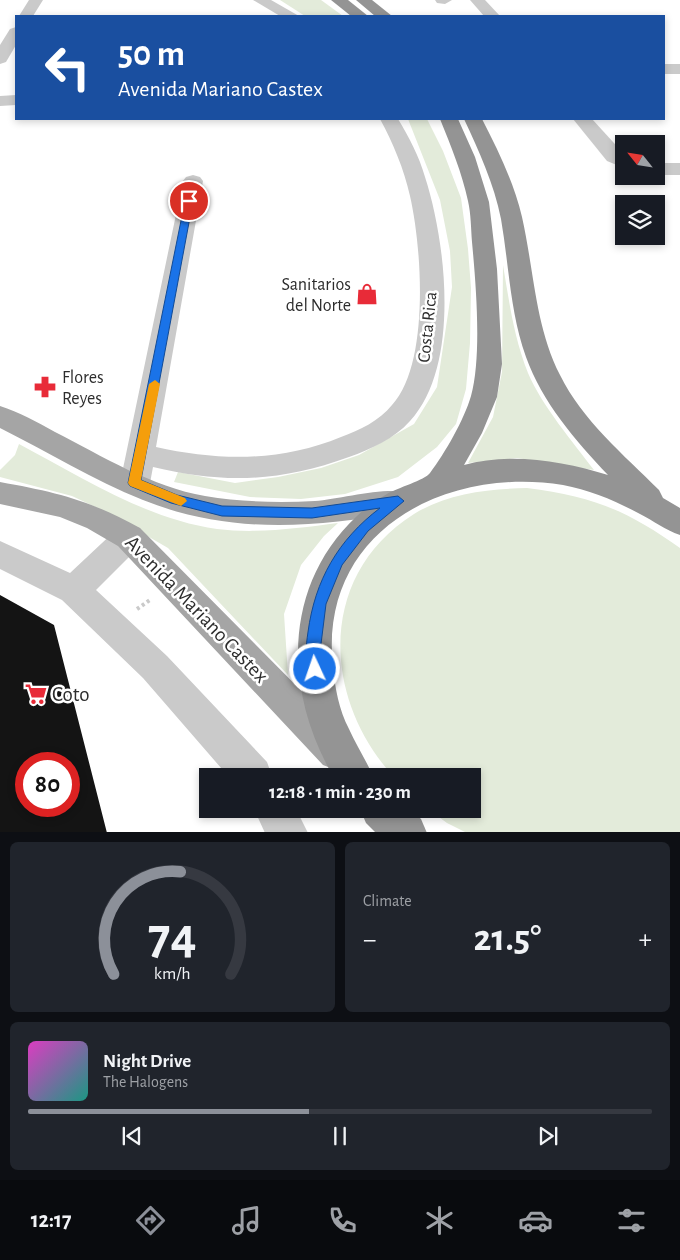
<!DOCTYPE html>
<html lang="en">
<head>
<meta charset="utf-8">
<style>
  body { margin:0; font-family:"Alegreya Sans",sans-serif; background:#20242c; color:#f1f3f6; height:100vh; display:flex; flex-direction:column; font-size:19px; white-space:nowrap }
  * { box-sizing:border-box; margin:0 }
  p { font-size:16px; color:#9ea1a6 }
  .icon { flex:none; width:28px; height:28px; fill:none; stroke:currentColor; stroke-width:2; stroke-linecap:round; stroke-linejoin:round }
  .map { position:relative; height:832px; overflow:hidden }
  .sheet { display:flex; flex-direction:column; gap:10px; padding:10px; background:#0d0f14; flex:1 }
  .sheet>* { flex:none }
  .guide { position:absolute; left:15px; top:15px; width:650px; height:105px; border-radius:0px; box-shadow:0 2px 8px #0003; background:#1a4fa0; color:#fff; overflow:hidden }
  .needle { width:32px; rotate:300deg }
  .buttons { position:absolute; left:615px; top:135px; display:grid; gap:10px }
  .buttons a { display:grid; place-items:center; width:50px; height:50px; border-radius:0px; background:#171b24; box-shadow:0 2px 8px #0003; font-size:25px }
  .speed { position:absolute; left:15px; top:752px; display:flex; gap:10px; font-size:25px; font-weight:700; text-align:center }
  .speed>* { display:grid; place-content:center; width:65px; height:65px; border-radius:50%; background:#171b24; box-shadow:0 2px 8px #0003; line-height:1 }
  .speed .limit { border:8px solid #d22; background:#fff; color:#111 }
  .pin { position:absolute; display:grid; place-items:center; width:42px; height:42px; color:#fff; margin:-21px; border:2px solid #fff; border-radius:50%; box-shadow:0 1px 5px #0007 }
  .me { position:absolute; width:55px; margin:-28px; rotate:357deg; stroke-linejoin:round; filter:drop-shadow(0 0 4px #0008) }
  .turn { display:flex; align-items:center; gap:18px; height:105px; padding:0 20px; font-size:22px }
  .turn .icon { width:65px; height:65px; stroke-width:2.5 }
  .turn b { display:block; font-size:35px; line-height:42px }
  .big { font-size:38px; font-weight:600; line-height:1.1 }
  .sheet .card { flex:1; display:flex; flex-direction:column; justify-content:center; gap:8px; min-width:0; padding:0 18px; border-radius:8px; background:#20242c }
  .sheet .dial { align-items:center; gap:0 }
  .dial svg { height:130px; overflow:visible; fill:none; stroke:#363941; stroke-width:7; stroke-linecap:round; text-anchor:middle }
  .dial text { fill:#f1f3f6; stroke:none }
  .song { display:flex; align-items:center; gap:15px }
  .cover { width:60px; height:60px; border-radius:8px; background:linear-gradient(135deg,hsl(310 70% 55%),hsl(170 70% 35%)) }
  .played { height:5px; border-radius:2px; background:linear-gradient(90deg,#8c9099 45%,#363941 45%) }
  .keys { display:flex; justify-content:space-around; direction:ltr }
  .heat { display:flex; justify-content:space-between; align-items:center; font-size:28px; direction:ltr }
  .sheet .tiles { flex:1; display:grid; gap:10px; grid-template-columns:1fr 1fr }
  .card:last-child { grid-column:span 2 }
  .trip { position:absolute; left:199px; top:768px; width:282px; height:50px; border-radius:0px; background:#171b24; box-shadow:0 2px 8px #0003; font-weight:600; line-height:50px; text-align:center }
  .tab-bar { display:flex; height:80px; justify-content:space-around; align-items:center; background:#090b0e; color:#9ea1a6 }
  .tab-bar .icon { width:35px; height:35px }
  .tab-bar .selected { color:#8c9099 }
  .tab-bar b { font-size:22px; color:#f1f3f6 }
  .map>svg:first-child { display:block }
  .green { fill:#e3ebda }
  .building { fill:#141414; fill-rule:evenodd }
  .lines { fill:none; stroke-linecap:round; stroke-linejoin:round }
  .path { stroke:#cacaca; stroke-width:4; stroke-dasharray:3 3; stroke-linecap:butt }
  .minor { fill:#cacaca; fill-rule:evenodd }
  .major { fill:#a5a5a5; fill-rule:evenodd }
  .highway { fill:#949494; fill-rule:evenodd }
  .route { fill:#1a73e8; stroke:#114b97 }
  .slow { fill:#f59e0b }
  .labels { text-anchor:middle; stroke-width:5; stroke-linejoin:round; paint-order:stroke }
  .poi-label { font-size:18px; fill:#2d2d2d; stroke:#fff; text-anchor:end }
  .street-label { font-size:18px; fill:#2d2d2d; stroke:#fff }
  .near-street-label { font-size:21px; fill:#2d2d2d; stroke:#fff }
  .near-poi-label { font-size:21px; fill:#2d2d2d; stroke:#fff; text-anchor:start }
</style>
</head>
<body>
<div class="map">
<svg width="680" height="833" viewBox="0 0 680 833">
  <rect width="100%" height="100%" fill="#fff"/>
  <!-- green -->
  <g class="green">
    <path d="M280,0H321L343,16H305Z"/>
    <path d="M408,119H427L443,151L461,198L468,249L471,288L470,343L466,389L456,424L437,447L398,477L345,494L301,499L250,497L174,482L178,472L235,483L278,477L321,468L359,455L414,424L437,387L452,287L450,251L440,200Z"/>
    <path d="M503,265C509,301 514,338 528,373C542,406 573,442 594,470L517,458L468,463L493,417L502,372Z"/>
    <path d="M19,444C81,477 146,519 217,529C257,534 299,528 338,523L324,536L301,565L284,614L288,675L168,548L106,512L72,496L0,477V470L15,455Z"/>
    <path d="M527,488C591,496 627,510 680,548V832H465L447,823L428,809H472V776H393C322,698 317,575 414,514C448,493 488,489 527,488Z"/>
  </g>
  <!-- building -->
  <path class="building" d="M0,595L54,625L107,833H0ZM26,764H69V806H26Z"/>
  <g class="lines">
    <!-- path -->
    <path class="path" d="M137,609L150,600"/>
    <!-- minor -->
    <g class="minor">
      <path d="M29,0H43L33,16H19Z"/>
      <path d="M253,0H271L299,16H280Z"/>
      <path d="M435,0H452L445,4L437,3Z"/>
      <path d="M470,0H485L500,16H484Z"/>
      <path d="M16,27V45L6,62L0,64V45L10,29Z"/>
      <rect x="664" y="64" width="16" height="10"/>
      <path d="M16,95V105L0,106V96Z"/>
      <path d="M380,119H398C409,137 419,156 425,177C446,242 461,365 410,421C394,439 371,449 349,457C280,482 224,484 153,467L150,483L145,491L135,494L125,491L120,483L183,181L186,177L193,175L200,177L203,181L156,447C219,461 281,462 341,437C360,430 379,421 392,405C430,364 422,248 410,196C404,169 393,143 380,119Z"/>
      <path d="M573,119H592L624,154V168L607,161Z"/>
      <rect x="656" y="163" width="24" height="12"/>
      <path d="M129,524L140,528L145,537L140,546L96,590L167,656L267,762L272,776H228L143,678L62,600L0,569V541L70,573L118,528Z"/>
      <path d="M254,809H296L308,833H265Z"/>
    </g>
    <!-- major -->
    <g class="major">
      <path d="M0,406C19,412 37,422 55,432C102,456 152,487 205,496C241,502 278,503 315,501C340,499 387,486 409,493L413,501L409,509L398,513C311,528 227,534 143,500C93,480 48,452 0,428Z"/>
      <path d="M0,482C55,492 90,500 140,528L349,739L355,752L349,765L336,770L323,765L118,546L87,528L60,517L0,504Z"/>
    </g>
    <!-- highway -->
    <g class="highway">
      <path d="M331,0H348L368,16H351Z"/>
      <path d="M356,0H372L392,16H375Z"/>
      <path d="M440,119H458L475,157L489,202L497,269L502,364L497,397L482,433L464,465C510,452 563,461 608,475C575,440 542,402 526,357C510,313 509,265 501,219C494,184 479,151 464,119H482C498,150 514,183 522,217C534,270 535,326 560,375C582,420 624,455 659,490L663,498L680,508V535C665,530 654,521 640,514C616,501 590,490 563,485C444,466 318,532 333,667C335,688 339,710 349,729C356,745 366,760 373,776H333C284,692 282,586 357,516C365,508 377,500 387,494C397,488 425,480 430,473C445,453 464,420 471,396C482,356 476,285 472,242C471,229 471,214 468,201C462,173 451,146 440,119Z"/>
      <path d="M360,809H410L421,819L427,833H376L366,823Z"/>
    </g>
  </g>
  <!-- route -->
  <path class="route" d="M189,198L193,201L141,480L177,495L222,506L312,508L398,496L404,501L368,531L342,565L326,604L320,652L322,669L320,673L315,675L310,673C304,660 306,646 308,632C315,580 338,540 380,508L312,518L222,516L171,503L130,486L128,483L185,201Z"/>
  <!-- slow -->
  <path class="slow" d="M155,380L160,384L141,480L185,498L187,501L181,506L130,486L128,483L149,384Z"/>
  <!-- icons -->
  <defs>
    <g id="shop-bare" transform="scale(1.725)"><path d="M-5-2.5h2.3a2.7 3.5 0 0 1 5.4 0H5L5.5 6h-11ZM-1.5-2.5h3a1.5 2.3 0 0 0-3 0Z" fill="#e82b38" stroke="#fff" stroke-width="2.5" paint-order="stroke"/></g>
    <g id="pharmacy-bare" transform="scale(1.725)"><path d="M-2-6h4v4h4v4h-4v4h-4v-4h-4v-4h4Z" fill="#e82b38" stroke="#fff" stroke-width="2.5" paint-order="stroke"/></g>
    <g id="supermarket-bare" transform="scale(1.725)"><path d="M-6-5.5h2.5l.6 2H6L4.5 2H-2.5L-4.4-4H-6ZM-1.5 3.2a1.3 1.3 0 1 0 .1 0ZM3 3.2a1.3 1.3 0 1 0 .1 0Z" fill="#e82b38" stroke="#fff" stroke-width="2.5" paint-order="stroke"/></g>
  </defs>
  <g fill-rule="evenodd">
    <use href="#shop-bare" x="367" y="294"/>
    <use href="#pharmacy-bare" x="45" y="387"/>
    <use href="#supermarket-bare" x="36" y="694"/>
  </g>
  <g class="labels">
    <!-- poi labels -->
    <g class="poi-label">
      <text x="351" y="290">Sanitarios<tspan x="351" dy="21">del Norte</tspan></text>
      <text x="62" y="383" text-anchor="start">Flores<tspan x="62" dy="21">Reyes</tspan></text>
    </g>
    <!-- street labels -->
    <g class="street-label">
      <text transform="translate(427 327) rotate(-84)" y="6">Costa Rica</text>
    </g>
    <!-- near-street labels -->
    <g class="near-street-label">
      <text transform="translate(197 609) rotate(46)" y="7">Avenida Mariano Castex</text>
    </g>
    <!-- near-poi labels -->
    <g class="near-poi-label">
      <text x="52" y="701">Coto</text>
    </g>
  </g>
</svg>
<div class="buttons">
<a><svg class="needle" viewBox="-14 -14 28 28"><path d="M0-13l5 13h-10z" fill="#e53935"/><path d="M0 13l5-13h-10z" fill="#9ea1a6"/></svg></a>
<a><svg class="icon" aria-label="layers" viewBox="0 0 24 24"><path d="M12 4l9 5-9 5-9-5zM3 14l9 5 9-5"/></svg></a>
</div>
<div class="speed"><div class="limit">80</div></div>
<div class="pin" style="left:189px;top:201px;background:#d93025"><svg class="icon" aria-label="arrive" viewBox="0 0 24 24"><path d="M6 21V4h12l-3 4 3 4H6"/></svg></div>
<svg class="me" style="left:315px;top:669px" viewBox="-20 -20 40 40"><circle r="17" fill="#1a73e8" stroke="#fff" stroke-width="3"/><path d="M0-11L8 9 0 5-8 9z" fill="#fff"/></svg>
<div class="trip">12:18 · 1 min · 230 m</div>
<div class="guide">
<div class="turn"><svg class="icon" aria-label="left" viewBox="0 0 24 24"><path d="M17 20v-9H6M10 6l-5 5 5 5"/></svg><div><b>50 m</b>Avenida Mariano Castex</div></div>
</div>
</div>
<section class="sheet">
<div class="tiles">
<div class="card dial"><svg viewBox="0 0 100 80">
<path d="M14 69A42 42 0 1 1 86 69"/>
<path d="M14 69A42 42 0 0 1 55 6" stroke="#8c9099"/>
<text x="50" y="56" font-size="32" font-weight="700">74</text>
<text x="50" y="72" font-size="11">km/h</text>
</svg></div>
<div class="card"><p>Climate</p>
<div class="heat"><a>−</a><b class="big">21.5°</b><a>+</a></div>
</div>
<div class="card">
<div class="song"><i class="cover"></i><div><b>Night Drive</b><p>The Halogens</p></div></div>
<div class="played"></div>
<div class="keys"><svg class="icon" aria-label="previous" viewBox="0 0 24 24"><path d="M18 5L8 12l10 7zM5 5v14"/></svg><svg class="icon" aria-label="pause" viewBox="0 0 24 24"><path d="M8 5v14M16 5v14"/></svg><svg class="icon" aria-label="next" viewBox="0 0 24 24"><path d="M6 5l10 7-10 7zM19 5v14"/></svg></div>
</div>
</div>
</section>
<nav class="tab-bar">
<b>12:17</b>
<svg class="icon selected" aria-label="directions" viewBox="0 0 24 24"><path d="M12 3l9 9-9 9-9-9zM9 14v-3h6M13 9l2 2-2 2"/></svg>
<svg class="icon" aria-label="music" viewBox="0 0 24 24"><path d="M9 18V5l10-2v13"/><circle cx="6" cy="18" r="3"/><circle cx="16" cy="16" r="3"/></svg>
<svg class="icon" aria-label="phone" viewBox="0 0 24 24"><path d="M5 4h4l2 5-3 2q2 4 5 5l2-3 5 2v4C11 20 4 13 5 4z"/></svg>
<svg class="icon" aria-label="climate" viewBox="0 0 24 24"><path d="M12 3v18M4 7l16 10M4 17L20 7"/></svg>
<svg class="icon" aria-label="car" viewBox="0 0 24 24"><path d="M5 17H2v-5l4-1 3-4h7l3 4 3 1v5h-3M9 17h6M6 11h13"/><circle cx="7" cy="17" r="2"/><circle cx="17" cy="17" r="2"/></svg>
<svg class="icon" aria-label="filters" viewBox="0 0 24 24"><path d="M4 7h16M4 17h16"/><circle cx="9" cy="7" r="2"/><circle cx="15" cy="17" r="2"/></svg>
</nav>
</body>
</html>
